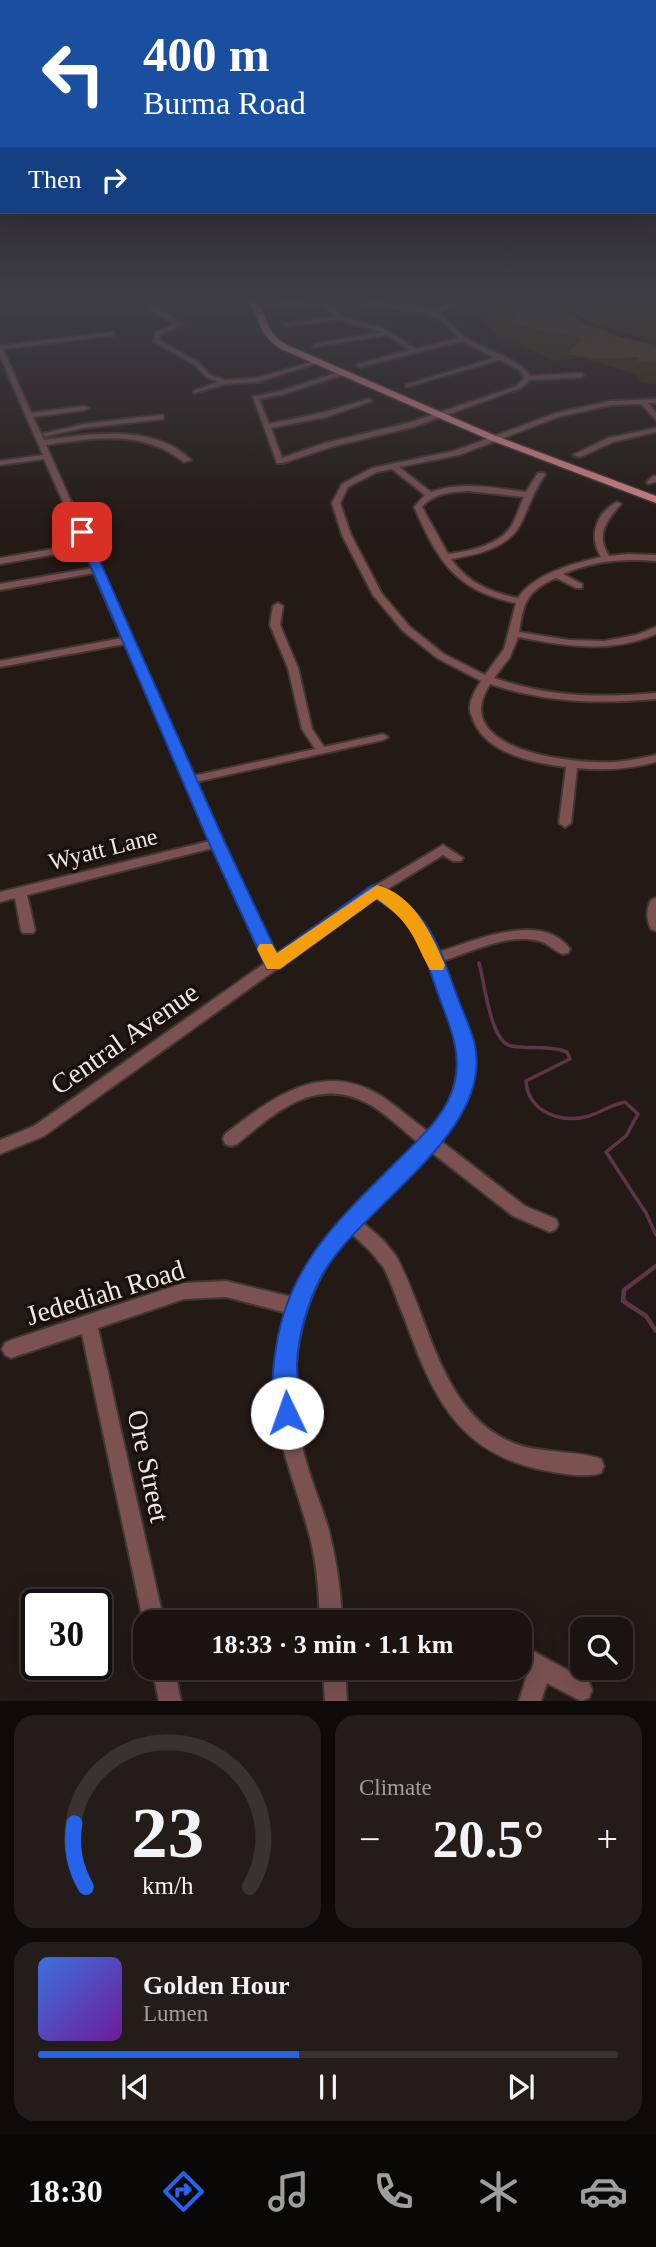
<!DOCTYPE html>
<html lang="en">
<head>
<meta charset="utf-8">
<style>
  body { margin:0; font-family:Georgia,serif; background:#231c19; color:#f1f3f6; height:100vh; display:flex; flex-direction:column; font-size:26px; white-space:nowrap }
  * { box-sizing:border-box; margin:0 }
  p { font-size:23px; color:#9f9e9f }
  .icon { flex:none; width:38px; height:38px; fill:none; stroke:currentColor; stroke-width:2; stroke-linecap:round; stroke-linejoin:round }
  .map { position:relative; height:1701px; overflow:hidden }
  .details { display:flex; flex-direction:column; gap:14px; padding:14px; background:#0e0a09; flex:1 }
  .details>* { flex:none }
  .guide { position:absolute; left:0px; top:0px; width:656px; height:214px; box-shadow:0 7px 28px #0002,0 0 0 2px #383230; background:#1a4fa0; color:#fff; overflow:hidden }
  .fabs { position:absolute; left:570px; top:1617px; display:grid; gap:14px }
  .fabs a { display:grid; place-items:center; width:63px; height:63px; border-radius:14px; background:#1a1310; box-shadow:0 7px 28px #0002,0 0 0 2px #383230; font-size:35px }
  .speed { position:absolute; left:21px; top:1589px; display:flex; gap:14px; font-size:35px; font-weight:700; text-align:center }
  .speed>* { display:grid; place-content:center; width:91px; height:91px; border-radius:50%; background:#1a1310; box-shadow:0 7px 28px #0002,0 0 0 2px #383230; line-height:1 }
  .speed .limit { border:4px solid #111; border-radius:10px; background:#fff; color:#111 }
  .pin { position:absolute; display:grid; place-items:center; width:60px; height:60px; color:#fff; margin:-30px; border-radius:14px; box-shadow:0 4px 10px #0006 }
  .me { position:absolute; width:77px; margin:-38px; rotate:357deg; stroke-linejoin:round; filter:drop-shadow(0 0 5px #0008) }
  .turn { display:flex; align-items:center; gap:24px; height:147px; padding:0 28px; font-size:32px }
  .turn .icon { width:91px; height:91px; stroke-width:2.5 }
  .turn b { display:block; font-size:49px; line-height:60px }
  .then { display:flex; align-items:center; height:66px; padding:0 28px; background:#0003; gap:14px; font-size:26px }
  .big { font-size:52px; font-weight:800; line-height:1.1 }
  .details .card { flex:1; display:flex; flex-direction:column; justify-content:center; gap:10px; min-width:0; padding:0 24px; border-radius:21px; background:#231c19 }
  .details .dial { align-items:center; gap:0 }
  .dial svg { height:182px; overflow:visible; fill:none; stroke:#383230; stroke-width:7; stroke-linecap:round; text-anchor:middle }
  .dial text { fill:#f1f3f6; stroke:none }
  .song { display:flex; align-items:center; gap:21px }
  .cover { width:84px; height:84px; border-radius:10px; background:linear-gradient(135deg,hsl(220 70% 55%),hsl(280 70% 35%)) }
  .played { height:7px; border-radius:4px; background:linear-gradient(90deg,#2563eb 45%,#383230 45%) }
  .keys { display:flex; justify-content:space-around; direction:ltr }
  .heat { display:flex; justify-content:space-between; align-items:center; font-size:38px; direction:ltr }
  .details .tiles { flex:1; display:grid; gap:14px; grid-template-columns:1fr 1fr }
  .card:last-child { grid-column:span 2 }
  .trip { position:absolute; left:133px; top:1610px; width:399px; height:70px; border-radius:21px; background:#1a1310; box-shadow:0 7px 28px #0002,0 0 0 2px #383230; font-weight:800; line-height:70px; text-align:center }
  .dock { display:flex; height:112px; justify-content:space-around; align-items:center; background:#0a0806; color:#9f9e9f }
  .dock .icon { width:49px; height:49px }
  .dock .current { color:#2563eb }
  .dock b { font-size:32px; color:#f1f3f6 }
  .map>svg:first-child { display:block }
  .green { fill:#372b02 }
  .forest { fill:#504111 }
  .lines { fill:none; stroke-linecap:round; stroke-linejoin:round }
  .stream-far2 { stroke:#5f3448; stroke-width:2 }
  .stream-far1 { stroke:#5f3448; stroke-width:3.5 }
  .stream { stroke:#5f3448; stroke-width:4.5 }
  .minor-casing { stroke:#403632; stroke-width:4 }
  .major-casing { stroke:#403632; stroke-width:3 }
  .minor { fill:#7b5152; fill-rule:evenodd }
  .major { fill:#dc8589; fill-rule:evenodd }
  .route { fill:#2563eb; stroke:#184099; stroke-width:2 }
  .slow { fill:#f59e0b }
  .labels { text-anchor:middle; stroke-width:7; stroke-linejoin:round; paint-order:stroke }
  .street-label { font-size:24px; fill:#f0e8e5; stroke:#1a100c }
  .near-street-label { font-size:28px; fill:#f0e8e5; stroke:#1a100c }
</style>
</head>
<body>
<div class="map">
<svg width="656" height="1701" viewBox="0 0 656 1701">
  <rect width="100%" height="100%" fill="#231915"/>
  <!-- green -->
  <g class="green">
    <path d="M479,299H499L517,308L513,324L582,338L568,353L597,359L641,357L638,361L656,363V384L642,383L636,374L582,358L555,361L497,335L481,319L490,308Z"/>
    <path d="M556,299H656V342L589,323Z"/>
  </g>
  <!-- forest -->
  <path class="forest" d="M499,299H551L585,324L621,337L656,345V363L637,361L640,357L597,359L567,354L582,338L512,324L517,308Z"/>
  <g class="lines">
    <!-- stream-far2 -->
    <path class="stream-far2" d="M546,299L550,309L544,312L547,315L540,321L544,327L596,336L626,351L656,355"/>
    <!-- stream-far1 -->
    <path class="stream-far1" d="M479,963C485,984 490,1041 511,1046C527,1049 544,1046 561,1050L567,1052L570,1059L526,1081C528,1112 561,1124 589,1116C602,1112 612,1104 625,1102L638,1114L626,1136L606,1152L646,1213L656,1235"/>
    <!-- stream -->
    <path class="stream" d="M656,1266L624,1290L623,1301L646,1316L656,1331"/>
    <!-- minor casing -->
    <g class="minor-casing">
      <g id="minor">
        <path d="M156,299H165L155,304L154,306L183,324L160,335L159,340L199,363L210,375L225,380L257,378L315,361L320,362L258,382L225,384L194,393V391L218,382L206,377L195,365L154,342L155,333L175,324L149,308L150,302Z"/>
        <path d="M320,299H358L422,308L431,312L446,304H450V306L437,313C448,318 453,328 462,335C481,349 520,358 530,376L581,373L584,375L581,377L530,380L521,388L413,427L331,447L283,463H277L253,397L281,391L343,371L346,373L345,374L284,394L259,399L269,424L321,413L369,399L372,401L326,417L271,428L282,458L325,443L408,423L517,386L524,378L520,370L499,360L406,387V385L494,358L463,341L360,367L357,365L358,364L410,350L387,335L313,347L315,344L382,332L339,320L286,326L283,324L335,317L323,303L256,307L253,305ZM350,302L421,312L441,319L459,338L416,349L383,328L341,317L329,303Z"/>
        <path d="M113,332L115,335L3,349L31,413L85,406L89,408L85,410L33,417L44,440C92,434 153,423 191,460L184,462C143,429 94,438 46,445L193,776L315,749L302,729L288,668L270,625L273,606L278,603L283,606L280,625L298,668L312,729L324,747L383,734L388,737L383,740L196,782L275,955L373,887L443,845L463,858L461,861H453L443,855L386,890C410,908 427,924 439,952C474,941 542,910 570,949L568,953L563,954C554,951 548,943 539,941C507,933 472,952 442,961C468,1032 495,1075 441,1141L525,1206L556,1219L558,1224L556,1229L550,1232L513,1216L431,1152L361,1221L383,1240L396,1256C431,1320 441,1421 522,1446C546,1453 580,1451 601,1459L604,1466L601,1473C585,1479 554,1472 538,1469C454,1450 431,1391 404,1317C397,1301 392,1284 384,1268L371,1252L351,1233C297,1294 285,1373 303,1450C309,1476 320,1501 328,1527C336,1558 341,1590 342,1622H320C319,1593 317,1565 310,1537C303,1510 293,1483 285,1455C273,1410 272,1358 287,1313L226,1297L184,1299L98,1328L164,1622H145V1629L82,1334L11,1358L5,1355L2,1349L5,1343L11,1340L184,1283L226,1281L292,1297C321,1228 370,1195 419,1143C402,1130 386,1113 367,1103C315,1076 276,1112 237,1144L231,1146L225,1144L223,1139L225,1134C272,1098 322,1059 381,1096C398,1107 413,1121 429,1132C475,1079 457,1036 434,977C428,961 424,943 413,928C404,915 390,906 377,897L44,1136L0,1154V1140L34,1126L265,963L213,848L27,895L35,930L33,933H23L21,930L15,898L0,902V892L210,841L125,644L0,667V661L122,638L94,573L0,590V584L92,568L84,549L0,564V558L82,544L44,459L0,465V461L43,455L0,356V346Z"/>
        <path d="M656,399V403H648L656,413V420L641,404L611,405L558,417L459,455L399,467L431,492C461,481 496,488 526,492L538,473H544L545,475C533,491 529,508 520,525C507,549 475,555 451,559C468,583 490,592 518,598C533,574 575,563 601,557C588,536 596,513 617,502L621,504C607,520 595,534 609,556L628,554L656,555V561C623,558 593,561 563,574L582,584V588H576L556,578C526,592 524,601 519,632L569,640L604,641L636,635L656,627V634C611,654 565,646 518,637L510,657L494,678C550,697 598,698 656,693V699C597,704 547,703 490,684C447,751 574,764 614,762C628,761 642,758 656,755V762C630,769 604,771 577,768L571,823L565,827L559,823L566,767C534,763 488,754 474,722C472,716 469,712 470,706C471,697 476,689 481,681L437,658L403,631L373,595L342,535L332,503L342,484L372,468L454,451L556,413L611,401ZM392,469L425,495L414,507L416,511C439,563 457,591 516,603L504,649L485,675L444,654L410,627L382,594L351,535L340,503L348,487L377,472ZM468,491L524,497C519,507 516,519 510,528C497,546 468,551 448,554L422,507C434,493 451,492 468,491Z"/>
        <path d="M160,415H163V419L84,428L46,436L42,434L84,424Z"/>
        <path d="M656,428V432L613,442L580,457L573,455L608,438Z"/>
        <path d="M653,476H656V482L648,484L647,482Z"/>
        <path d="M656,898V931L651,929C646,919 646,910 651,900Z"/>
        <path d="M520,1644L589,1682L592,1690L589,1698L581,1701L547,1683L541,1701H519L528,1672L520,1667Z"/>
        <path d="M152,1668H174L181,1701H159Z"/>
        <path d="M323,1668H345L347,1701H325Z"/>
      </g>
    </g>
    <!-- major casing -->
    <g class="major-casing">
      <path id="major" d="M247,299H254C271,318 262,330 287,345L496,436L656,496V503L490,440L281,349C255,332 263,320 247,299Z"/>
    </g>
    <!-- minor -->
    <use href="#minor" class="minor"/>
    <!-- major -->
    <use href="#major" class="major"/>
  </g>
  <!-- sky -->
  <linearGradient id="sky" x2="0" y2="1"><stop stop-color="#130e0c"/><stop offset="0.56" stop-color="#3f3e46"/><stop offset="1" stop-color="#3f3e46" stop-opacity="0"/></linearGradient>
  <rect width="656" height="538" fill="url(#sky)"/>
  <!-- route -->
  <path class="route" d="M78,529L87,532L225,843L277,953L371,886C386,882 416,911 425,923C441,946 449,975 459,1001C464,1014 470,1027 474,1041C498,1132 360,1205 321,1277C308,1302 298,1336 297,1364C297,1383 303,1404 295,1422L287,1425L278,1422C270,1401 272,1370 276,1348C288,1264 340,1218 397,1161C420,1138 448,1114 455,1081C462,1051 448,1022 438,994C429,970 423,941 406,922C398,913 386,906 376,899L280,969H267L209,843L76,532Z"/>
  <!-- slow -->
  <path class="slow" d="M377,885C414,895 431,933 445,965L443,970H430C411,934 412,924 377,899L280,969H267L257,949L260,944H272L277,953Z"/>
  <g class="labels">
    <!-- street labels -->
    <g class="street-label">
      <text transform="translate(103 849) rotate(-14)" y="8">Wyatt Lane</text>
    </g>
    <!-- near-street labels -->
    <g class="near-street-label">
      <text transform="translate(124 1038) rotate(-35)" y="10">Central Avenue</text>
      <text transform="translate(105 1292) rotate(-17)" y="10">Jedediah Road</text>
      <text transform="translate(149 1466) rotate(78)" y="10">Ore Street</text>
    </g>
  </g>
</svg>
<div class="fabs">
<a><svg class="icon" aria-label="search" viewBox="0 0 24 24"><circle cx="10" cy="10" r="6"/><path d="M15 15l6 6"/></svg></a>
</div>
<div class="speed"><div class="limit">30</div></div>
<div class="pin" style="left:82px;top:532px;background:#d93025"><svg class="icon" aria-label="arrive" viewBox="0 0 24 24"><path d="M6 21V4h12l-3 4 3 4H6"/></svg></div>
<svg class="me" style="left:287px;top:1413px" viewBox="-20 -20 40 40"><circle r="19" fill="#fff"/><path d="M0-13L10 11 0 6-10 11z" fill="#2563eb"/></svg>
<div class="trip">18:33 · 3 min · 1.1 km</div>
<div class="guide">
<div class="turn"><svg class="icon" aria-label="left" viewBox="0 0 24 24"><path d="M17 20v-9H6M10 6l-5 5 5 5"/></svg><div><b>400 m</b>Burma Road</div></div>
<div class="then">Then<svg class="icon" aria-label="right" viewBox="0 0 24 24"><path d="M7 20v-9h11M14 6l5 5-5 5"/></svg></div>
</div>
</div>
<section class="details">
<div class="tiles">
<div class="card dial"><svg viewBox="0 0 100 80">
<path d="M14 69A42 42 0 1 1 86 69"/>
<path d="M14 69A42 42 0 0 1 9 41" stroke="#2563eb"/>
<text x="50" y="56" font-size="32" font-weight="700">23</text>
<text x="50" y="72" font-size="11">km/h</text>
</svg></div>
<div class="card"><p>Climate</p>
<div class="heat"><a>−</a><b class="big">20.5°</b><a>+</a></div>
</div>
<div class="card">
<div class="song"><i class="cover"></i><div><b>Golden Hour</b><p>Lumen</p></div></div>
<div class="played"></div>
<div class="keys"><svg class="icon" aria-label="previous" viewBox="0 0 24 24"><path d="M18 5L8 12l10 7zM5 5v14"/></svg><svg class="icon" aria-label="pause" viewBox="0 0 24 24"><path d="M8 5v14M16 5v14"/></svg><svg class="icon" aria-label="next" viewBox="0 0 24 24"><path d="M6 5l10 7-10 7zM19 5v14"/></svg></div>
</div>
</div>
</section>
<nav class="dock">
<b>18:30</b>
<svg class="icon current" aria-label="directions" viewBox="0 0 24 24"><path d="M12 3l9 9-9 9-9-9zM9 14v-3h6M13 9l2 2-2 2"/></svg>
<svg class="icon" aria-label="music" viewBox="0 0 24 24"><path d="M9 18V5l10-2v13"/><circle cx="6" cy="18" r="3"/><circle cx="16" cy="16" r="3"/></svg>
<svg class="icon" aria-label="phone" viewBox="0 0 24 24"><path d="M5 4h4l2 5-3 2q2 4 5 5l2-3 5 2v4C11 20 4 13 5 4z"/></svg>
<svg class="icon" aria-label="climate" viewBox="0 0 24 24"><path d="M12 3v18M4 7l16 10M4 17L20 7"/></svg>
<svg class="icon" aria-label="car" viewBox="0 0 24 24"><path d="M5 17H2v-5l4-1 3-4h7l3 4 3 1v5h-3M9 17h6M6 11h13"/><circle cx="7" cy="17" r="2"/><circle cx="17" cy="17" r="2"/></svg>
</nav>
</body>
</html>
